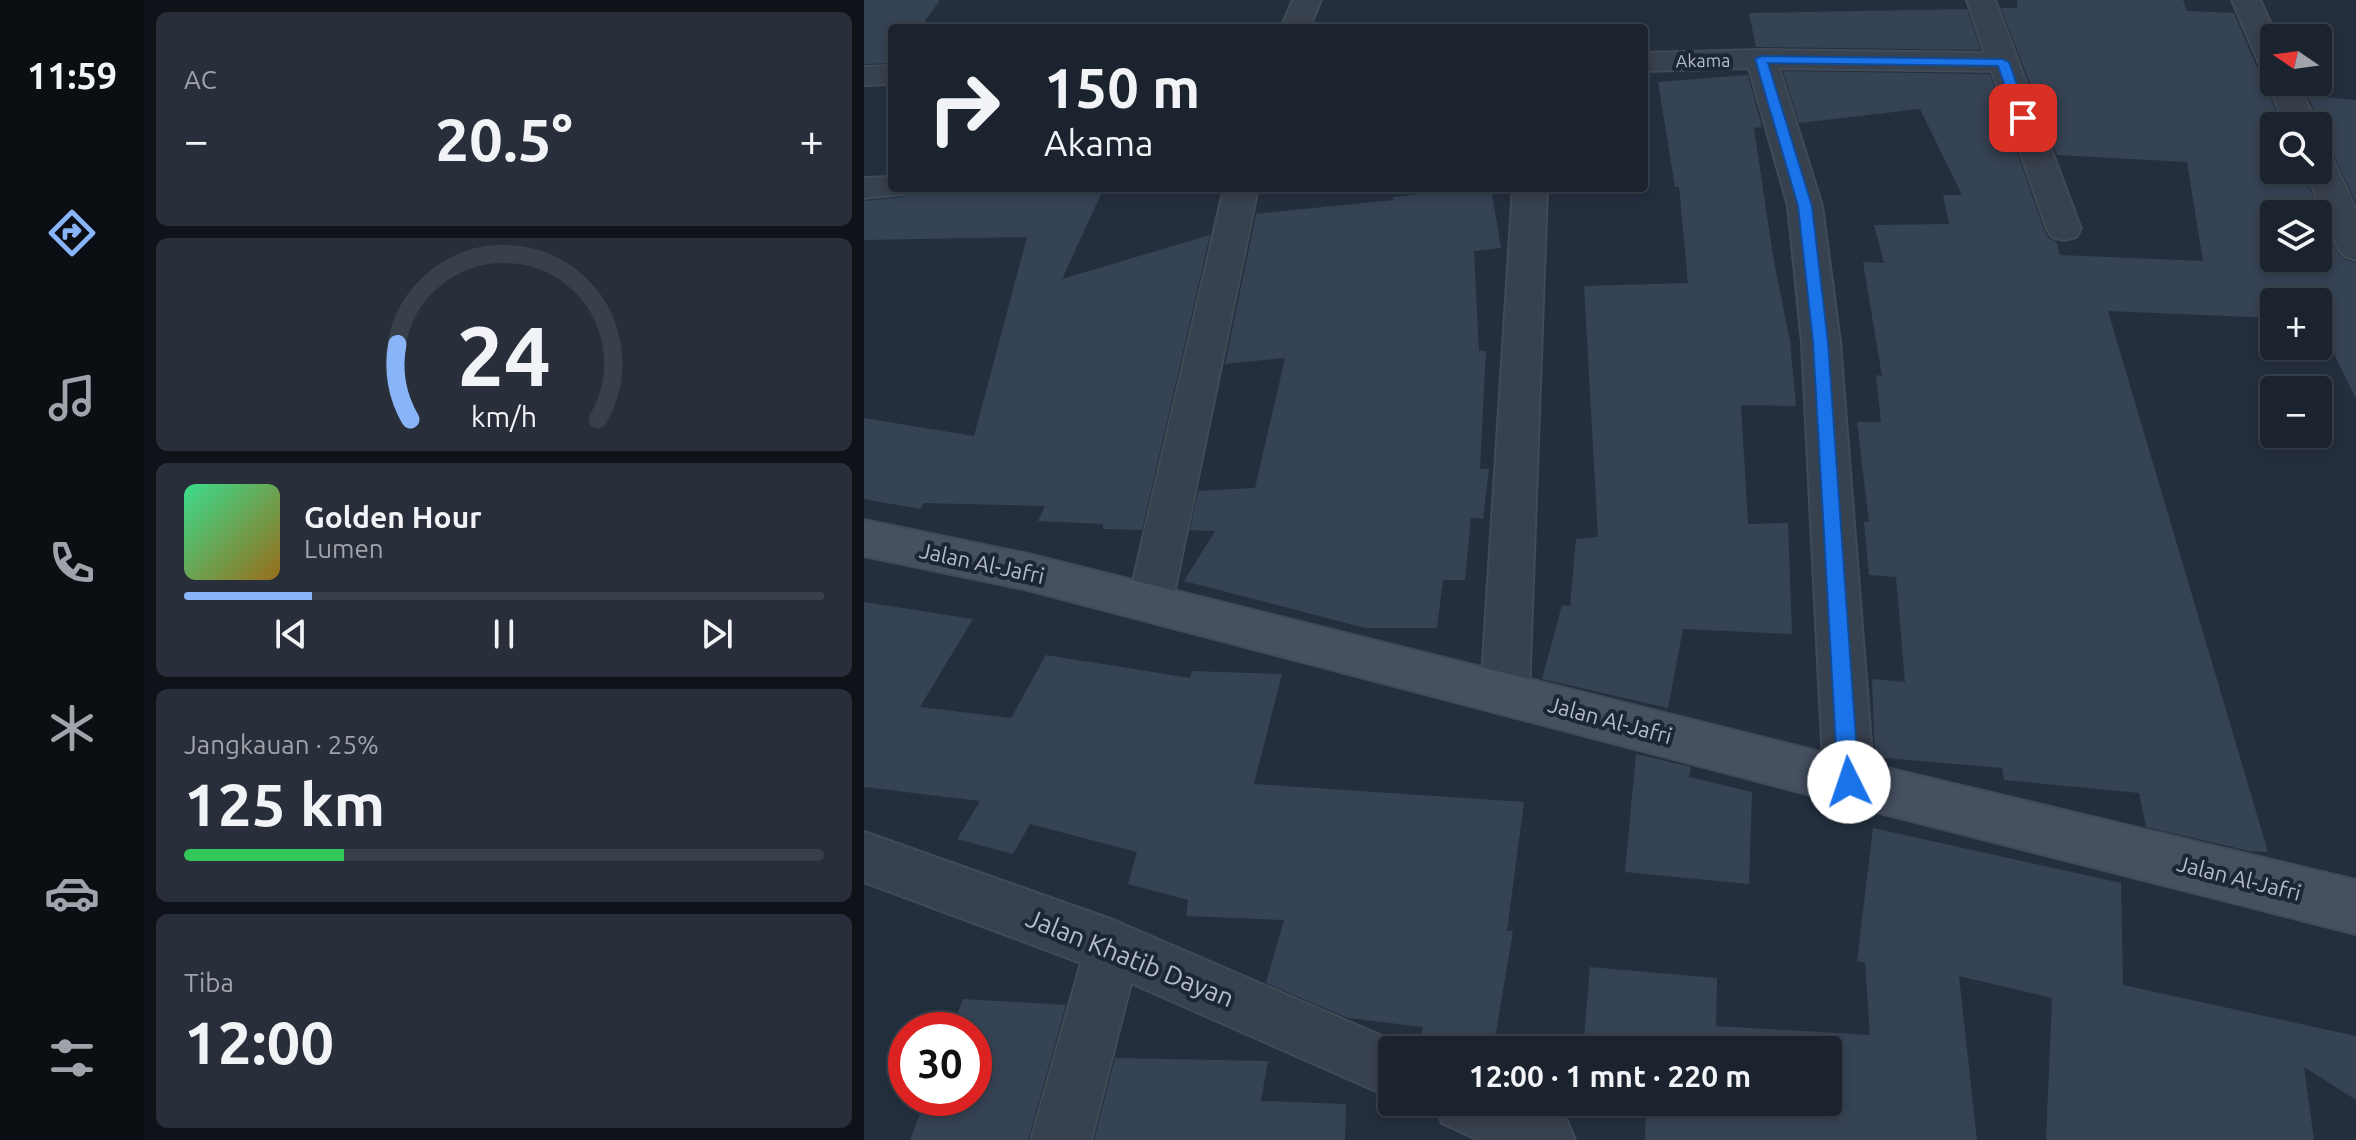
<!DOCTYPE html>
<html lang="id">
<head>
<meta charset="utf-8">
<style>
  body { margin:0; font-family:Ubuntu,sans-serif; background:#282f3a; color:#f1f3f6; height:100vh; display:flex; flex-direction:column; font-size:30px; white-space:nowrap }
  * { box-sizing:border-box; margin:0 }
  p { font-size:26px; color:#a0a4aa }
  .icon { flex:none; width:44px; height:44px; fill:none; stroke:currentColor; stroke-width:2; stroke-linecap:round; stroke-linejoin:round }
  .map { position:relative; flex:1; overflow:hidden }
  .side { display:flex; flex-direction:column; gap:12px; padding:12px; background:#0f1319; width:720px }
  .side>* { flex:none }
  .guide { position:absolute; left:24px; top:24px; width:760px; height:168px; border-radius:8px; box-shadow:0 4px 12px #0003,0 0 0 2px #39404a; background:#1b232e; color:#f1f3f6; overflow:hidden }
  .needle { width:52px; rotate:283deg }
  .fabs { position:absolute; left:1396px; top:24px; display:grid; gap:16px }
  .fabs a { display:grid; place-items:center; width:72px; height:72px; border-radius:8px; background:#1b232e; box-shadow:0 4px 12px #0003,0 0 0 2px #39404a; font-size:40px }
  .speed { position:absolute; left:24px; top:1012px; display:flex; gap:16px; font-size:40px; font-weight:700; text-align:center }
  .speed>* { display:grid; place-content:center; width:104px; height:104px; border-radius:50%; background:#1b232e; box-shadow:0 4px 12px #0003,0 0 0 2px #39404a; line-height:1 }
  .speed .limit { border:12px solid #d22; background:#fff; color:#111 }
  .pin { position:absolute; display:grid; place-items:center; width:68px; height:68px; color:#fff; margin:-34px; border-radius:16px; box-shadow:0 4px 12px #0006 }
  .me { position:absolute; width:88px; margin:-44px; rotate:356deg; stroke-linejoin:round; filter:drop-shadow(0 0 6px #0008) }
  .turn { display:flex; align-items:center; gap:28px; height:168px; padding:0 24px; font-size:36px }
  .turn .icon { width:104px; height:104px; stroke-width:2.5 }
  .turn b { display:block; font-size:56px; line-height:68px }
  .big { font-size:60px; font-weight:700; line-height:1.1 }
  .side .card { flex:1; display:flex; flex-direction:column; justify-content:center; gap:12px; min-width:0; padding:0 28px; border-radius:12px; background:#282f3a }
  .side .dial { align-items:center; gap:0 }
  .dial svg { height:208px; overflow:visible; fill:none; stroke:#39404a; stroke-width:7; stroke-linecap:round; text-anchor:middle }
  .dial text { fill:#f1f3f6; stroke:none }
  .song { display:flex; align-items:center; gap:24px }
  .cover { width:96px; height:96px; border-radius:12px; background:linear-gradient(135deg,hsl(150 70% 55%),hsl(40 70% 35%)) }
  .played { height:8px; border-radius:4px; background:linear-gradient(90deg,#8ab4f8 20%,#39404a 20%) }
  .keys { display:flex; justify-content:space-around; direction:ltr }
  .heat { display:flex; justify-content:space-between; align-items:center; font-size:44px; direction:ltr }
  .charge { height:12px; border-radius:6px; background:linear-gradient(90deg,#34c759 25%,#39404a 0) }
  .trip { position:absolute; left:514px; top:1036px; width:464px; height:80px; border-radius:8px; background:#1b232e; box-shadow:0 4px 12px #0003,0 0 0 2px #39404a; font-weight:700; line-height:80px; text-align:center }
  main { display:flex; flex:1; min-height:0 }
  .menu { display:flex; flex-direction:column; width:144px; justify-content:space-around; align-items:center; background:#0b0e12; color:#a0a4aa }
  .menu .icon { width:56px; height:56px }
  .menu .on { color:#8ab4f8 }
  .menu b { font-size:36px; color:#f1f3f6 }
  .map>svg:first-child { display:block }
  .building { fill:#364354; fill-rule:evenodd }
  .lines { fill:none; stroke-linecap:round; stroke-linejoin:round }
  .street-casing { stroke:#414a57; stroke-width:4 }
  .secondary-casing { stroke:#414a57; stroke-width:4 }
  .street { fill:#38414e; fill-rule:evenodd }
  .secondary { fill:#465061; fill-rule:evenodd }
  .route { fill:#1a73e8; stroke:#114b97; stroke-width:2 }
  .labels { text-anchor:middle; stroke-width:8; stroke-linejoin:round; paint-order:stroke }
  .far-street-label { font-size:18px; fill:#b4bcc9; stroke:#1d2633 }
  .street-label { font-size:22px; fill:#b4bcc9; stroke:#1d2633 }
  .near-street-label { font-size:26px; fill:#b4bcc9; stroke:#1d2633 }
</style>
</head>
<body>
<main>
<nav class="menu">
<b>11:59</b>
<svg class="icon on" aria-label="directions" viewBox="0 0 24 24"><path d="M12 3l9 9-9 9-9-9zM9 14v-3h6M13 9l2 2-2 2"/></svg>
<svg class="icon" aria-label="music" viewBox="0 0 24 24"><path d="M9 18V5l10-2v13"/><circle cx="6" cy="18" r="3"/><circle cx="16" cy="16" r="3"/></svg>
<svg class="icon" aria-label="phone" viewBox="0 0 24 24"><path d="M5 4h4l2 5-3 2q2 4 5 5l2-3 5 2v4C11 20 4 13 5 4z"/></svg>
<svg class="icon" aria-label="climate" viewBox="0 0 24 24"><path d="M12 3v18M4 7l16 10M4 17L20 7"/></svg>
<svg class="icon" aria-label="car" viewBox="0 0 24 24"><path d="M5 17H2v-5l4-1 3-4h7l3 4 3 1v5h-3M9 17h6M6 11h13"/><circle cx="7" cy="17" r="2"/><circle cx="17" cy="17" r="2"/></svg>
<svg class="icon" aria-label="filters" viewBox="0 0 24 24"><path d="M4 7h16M4 17h16"/><circle cx="9" cy="7" r="2"/><circle cx="15" cy="17" r="2"/></svg>
</nav>
<section class="side">
<div class="card"><p>AC</p>
<div class="heat"><a>−</a><b class="big">20.5°</b><a>+</a></div>
</div>
<div class="card dial"><svg viewBox="0 0 100 80">
<path d="M14 69A42 42 0 1 1 86 69"/>
<path d="M14 69A42 42 0 0 1 9 40" stroke="#8ab4f8"/>
<text x="50" y="56" font-size="32" font-weight="700">24</text>
<text x="50" y="72" font-size="11">km/h</text>
</svg></div>
<div class="card">
<div class="song"><i class="cover"></i><div><b>Golden Hour</b><p>Lumen</p></div></div>
<div class="played"></div>
<div class="keys"><svg class="icon" aria-label="previous" viewBox="0 0 24 24"><path d="M18 5L8 12l10 7zM5 5v14"/></svg><svg class="icon" aria-label="pause" viewBox="0 0 24 24"><path d="M8 5v14M16 5v14"/></svg><svg class="icon" aria-label="next" viewBox="0 0 24 24"><path d="M6 5l10 7-10 7zM19 5v14"/></svg></div>
</div>
<div class="card"><p>Jangkauan · 25%</p><b class="big">125 km</b><div class="charge"></div></div>
<div class="card"><p>Tiba</p><b class="big">12:00</b></div>
</section>
<div class="map">
<svg width="1492" height="1140" viewBox="0 0 1492 1140">
  <rect width="100%" height="100%" fill="#242f3e"/>
  <!-- building -->
  <g class="building">
    <path d="M0,0H76L56,28H28V63L0,64Z"/>
    <path d="M1153,0H1319L1323,11L1370,13L1392,65L1398,72L1407,74L1400,83L1419,126H1410V170H1438L1472,250L1479,259L1492,263V399L1454,321V302H1410V318L1244,311L1404,852L1385,851L1282,827L1275,793L1140,780L1138,768L1011,757L1008,679L1041,682L1032,577L1005,575L1000,522H1005L993,422H1017L1012,375L1018,376L999,262L1020,263L1010,225L1085,224L1079,195H1098L1056,109L935,123L919,71L1126,74L1180,230L1185,239L1192,241L1196,255L1339,261L1323,162L1193,155L1137,8H1153ZM1410,214H1454V258H1410Z"/>
    <path d="M1103,9L1117,50L892,47L885,13Z"/>
    <path d="M884,75L898,127L890,128L909,256L926,341L932,406L877,405L884,524L924,523L928,634L819,629L804,708L678,679L698,605L706,606L712,539L734,537L720,286L824,283L815,187H811L794,82Z"/>
    <path d="M1443,96L1492,100V203L1469,154L1454,149L1457,125Z"/>
    <path d="M115,188L239,190L198,279L346,235L278,530L239,529V524L174,521L181,506L60,503L56,509L0,499V418L110,436L163,237L0,240V201L40,197L47,189Z"/>
    <path d="M609,188H627L637,248L610,251L615,351H622L616,469H625L619,519L607,518L601,580H579L573,628H501L320,581L351,531L326,530L334,491L391,488L421,358L361,364L392,214L529,200V197Z"/>
    <path d="M0,602L109,619L56,707L147,718L182,655L326,678L328,671L418,674L390,784L660,802L643,931H649L629,1050H554L559,1027L484,1018L402,983L420,920L322,916L324,900L264,884L273,852L166,824L149,854L93,839L116,801L0,787Z"/>
    <path d="M772,754L827,767L825,777L888,792L885,884L761,872Z"/>
    <path d="M1009,828L1257,883L1259,985L1492,1036V1100L1440,1067L1450,1140H1182L1188,998L1095,976L1113,1140H781L782,1109L715,1103L964,1102V1050H719L726,967L853,978L852,1026L1006,1035L1001,963L993,961Z"/>
    <path d="M99,999L202,1005L164,1140H46L62,1098H110V1030H87Z"/>
    <path d="M251,1058L404,1061L397,1101L482,1104L481,1140H230Z"/>
  </g>
  <g class="lines">
    <!-- street casing -->
    <g class="street-casing">
      <g id="street">
        <path d="M429,0H457L445,28H417Z"/>
        <path d="M1103,0H1131L1217,229L1212,237L1200,240L1188,237L1183,229L1128,71L915,68L958,206L976,342L1010,782L1003,799L985,805L967,799L960,782L938,342L924,206L885,68L780,71V53L897,50L1121,53Z"/>
        <path d="M1368,0H1396L1413,38H1410V72L1399,69L1395,63Z"/>
        <path d="M28,66V84L0,85V67Z"/>
        <path d="M1410,75V82H1433L1454,126H1422L1403,82Z"/>
        <path d="M1454,152L1466,155L1470,162L1492,210V260L1480,256L1474,248L1441,170H1454Z"/>
        <path d="M28,177V188H44L40,194L0,198V178Z"/>
        <path d="M360,188H394L308,603L302,616L286,622L270,616L264,603Z"/>
        <path d="M649,188H683L665,693L658,708L641,714L624,708L617,693Z"/>
        <path d="M0,832L249,920L548,1049L528,1050V1098L267,983L227,1140H167L217,963L0,882Z"/>
        <path d="M570,1102H665L702,1119L711,1140H615L578,1123Z"/>
      </g>
    </g>
    <!-- secondary casing -->
    <g class="secondary-casing">
      <path id="secondary" d="M0,520L164,554L985,759L1492,880V934L985,805L164,590L0,556Z"/>
    </g>
    <!-- street -->
    <use href="#street" class="street"/>
    <!-- secondary -->
    <use href="#secondary" class="secondary"/>
  </g>
  <!-- route -->
  <path class="route" d="M897,56L1138,59L1145,62L1165,118L1159,122L1152,118L1134,66L904,63L948,206L964,342L995,782L992,789L985,792L977,789L974,782L949,342L934,206L891,59Z"/>
  <g class="labels">
    <!-- far-street labels -->
    <g class="far-street-label">
      <text transform="translate(839 61) rotate(-1)" y="6">Akama</text>
    </g>
    <!-- street labels -->
    <g class="street-label">
      <text transform="translate(118 563) rotate(12)" y="8">Jalan Al-Jafri</text>
      <text transform="translate(746 720) rotate(15)" y="8">Jalan Al-Jafri</text>
      <text transform="translate(1375 878) rotate(14)" y="8">Jalan Al-Jafri</text>
    </g>
    <!-- near-street labels -->
    <g class="near-street-label">
      <text transform="translate(266 958) rotate(22)" y="9">Jalan Khatib Dayan</text>
    </g>
  </g>
</svg>
<div class="fabs">
<a><svg class="needle" viewBox="-14 -14 28 28"><path d="M0-13l5 13h-10z" fill="#e53935"/><path d="M0 13l5-13h-10z" fill="#a0a4aa"/></svg></a>
<a><svg class="icon" aria-label="search" viewBox="0 0 24 24"><circle cx="10" cy="10" r="6"/><path d="M15 15l6 6"/></svg></a>
<a><svg class="icon" aria-label="layers" viewBox="0 0 24 24"><path d="M12 4l9 5-9 5-9-5zM3 14l9 5 9-5"/></svg></a>
<a>+</a>
<a>−</a>
</div>
<div class="speed"><div class="limit">30</div></div>
<div class="pin" style="left:1159px;top:118px;background:#d93025"><svg class="icon" aria-label="arrive" viewBox="0 0 24 24"><path d="M6 21V4h12l-3 4 3 4H6"/></svg></div>
<svg class="me" style="left:985px;top:782px" viewBox="-20 -20 40 40"><circle r="19" fill="#fff"/><path d="M0-13L10 11 0 6-10 11z" fill="#1a73e8"/></svg>
<div class="trip">12:00 · 1 mnt · 220 m</div>
<div class="guide">
<div class="turn"><svg class="icon" aria-label="right" viewBox="0 0 24 24"><path d="M7 20v-9h11M14 6l5 5-5 5"/></svg><div><b>150 m</b>Akama</div></div>
</div>
</div>
</main>
</body>
</html>
